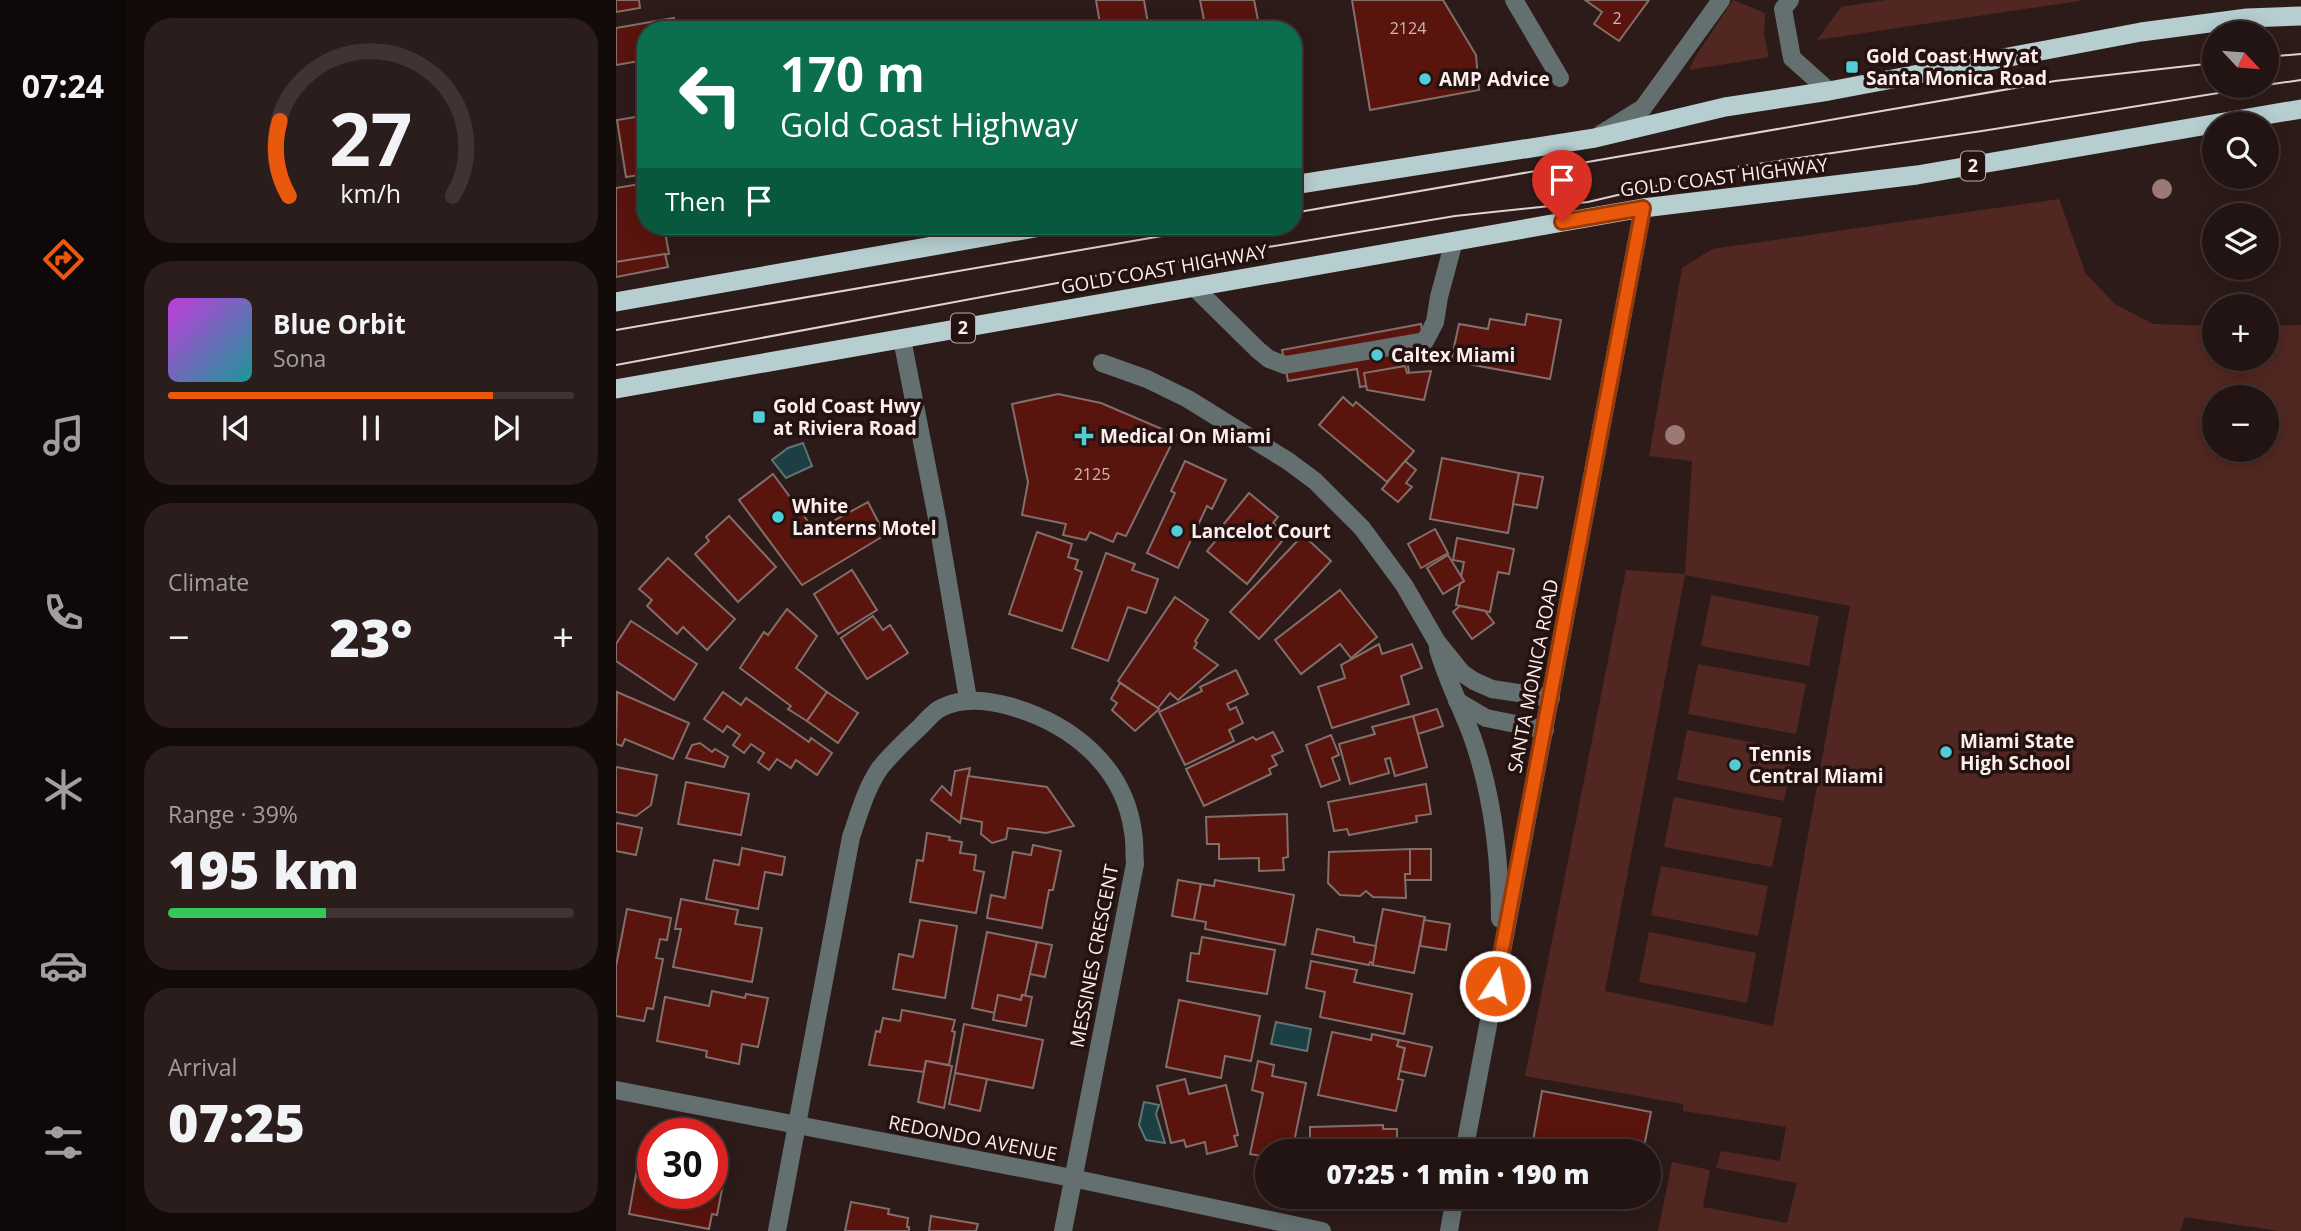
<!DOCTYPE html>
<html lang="en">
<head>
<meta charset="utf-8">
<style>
  body { margin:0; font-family:"Open Sans",sans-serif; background:#2a1d1c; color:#f1f3f6; height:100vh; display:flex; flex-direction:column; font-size:26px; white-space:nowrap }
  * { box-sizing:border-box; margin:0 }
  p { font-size:23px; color:#a29ea0 }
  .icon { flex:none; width:38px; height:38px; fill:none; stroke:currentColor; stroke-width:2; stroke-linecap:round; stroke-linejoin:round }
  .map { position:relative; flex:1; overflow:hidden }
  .drawer { display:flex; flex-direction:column; gap:18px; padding:18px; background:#130b0a; width:490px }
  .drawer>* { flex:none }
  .hud { position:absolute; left:21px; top:21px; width:665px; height:214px; border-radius:28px; box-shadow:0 4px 18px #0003,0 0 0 2px #3f3333; background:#0b6e4f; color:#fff; overflow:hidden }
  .needle { width:46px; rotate:116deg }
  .buttons { position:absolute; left:1586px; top:21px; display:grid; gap:14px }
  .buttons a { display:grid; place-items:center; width:77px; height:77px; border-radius:50%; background:#221413; box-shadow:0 4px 18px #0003,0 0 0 2px #3f3333; font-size:35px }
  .speed { position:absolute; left:21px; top:1118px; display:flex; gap:14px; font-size:35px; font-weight:700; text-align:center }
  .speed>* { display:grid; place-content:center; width:91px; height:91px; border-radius:50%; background:#221413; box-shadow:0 4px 18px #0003,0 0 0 2px #3f3333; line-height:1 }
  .speed .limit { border:10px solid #d22; background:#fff; color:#111 }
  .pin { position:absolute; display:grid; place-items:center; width:60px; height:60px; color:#fff; margin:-72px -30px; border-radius:50% 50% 50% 0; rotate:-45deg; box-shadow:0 0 7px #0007 }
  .pin .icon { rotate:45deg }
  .me { position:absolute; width:77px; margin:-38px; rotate:11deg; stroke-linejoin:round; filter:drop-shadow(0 0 5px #0008) }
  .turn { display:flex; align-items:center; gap:24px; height:147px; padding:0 28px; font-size:32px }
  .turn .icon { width:91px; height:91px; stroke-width:2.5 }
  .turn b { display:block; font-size:49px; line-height:60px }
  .then { display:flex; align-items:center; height:66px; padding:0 28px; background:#0003; gap:14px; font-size:26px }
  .big { font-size:52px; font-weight:800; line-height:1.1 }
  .drawer .card { flex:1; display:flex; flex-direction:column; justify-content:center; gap:10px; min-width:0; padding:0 24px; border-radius:28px; background:#2a1d1c }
  .drawer .dial { align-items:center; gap:0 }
  .dial svg { height:182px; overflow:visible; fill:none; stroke:#3f3333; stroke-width:7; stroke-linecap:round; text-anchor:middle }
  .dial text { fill:#f1f3f6; stroke:none }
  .song { display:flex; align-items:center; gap:21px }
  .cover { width:84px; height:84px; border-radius:10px; background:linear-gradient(135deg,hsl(290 70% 55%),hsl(180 70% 35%)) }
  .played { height:7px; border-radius:4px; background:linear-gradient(90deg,#ea580c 80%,#3f3333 80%) }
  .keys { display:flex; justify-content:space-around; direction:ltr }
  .heat { display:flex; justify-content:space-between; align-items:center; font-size:38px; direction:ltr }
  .charge { height:10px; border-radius:5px; background:linear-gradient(90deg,#34c759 39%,#3f3333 0) }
  .trip { position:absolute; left:639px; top:1139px; width:406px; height:70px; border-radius:35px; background:#221413; box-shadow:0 4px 18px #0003,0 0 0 2px #3f3333; font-weight:800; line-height:70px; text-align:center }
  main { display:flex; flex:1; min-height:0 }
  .tabs { display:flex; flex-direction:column; width:126px; justify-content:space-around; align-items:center; background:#0e0808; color:#a29ea0 }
  .tabs .icon { width:49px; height:49px }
  .tabs .on { color:#ea580c }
  .tabs b { font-size:32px; color:#f1f3f6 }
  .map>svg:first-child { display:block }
  .green { fill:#522721; fill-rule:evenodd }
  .water { fill:#1b3f42; stroke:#5e7475; stroke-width:2 }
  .building { fill:#59140e; stroke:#836e6a; stroke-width:2 }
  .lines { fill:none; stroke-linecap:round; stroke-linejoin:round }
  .service { stroke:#646f6f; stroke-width:18 }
  .minor { stroke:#646f6f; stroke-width:18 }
  .tertiary { stroke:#646f6f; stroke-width:18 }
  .trunk { stroke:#b6ced0; stroke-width:19 }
  .tram { stroke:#dfd2d0; stroke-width:2 }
  .tree { fill:#9a7974 }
  .route-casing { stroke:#983908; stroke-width:18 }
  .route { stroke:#ea580c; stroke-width:12 }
  .poi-dot { fill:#52ccd6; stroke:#231210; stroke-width:2.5 }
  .labels { text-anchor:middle; stroke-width:7; stroke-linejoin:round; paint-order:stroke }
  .number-label { font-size:16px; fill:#d2b8b4 }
  .shield { fill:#231210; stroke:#baacaa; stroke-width:2 }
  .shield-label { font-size:18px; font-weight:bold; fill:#fbeeec }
  .poi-label { font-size:19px; font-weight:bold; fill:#fbeeec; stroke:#231210; text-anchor:start }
  .street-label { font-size:19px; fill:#fbeeec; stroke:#231210 }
</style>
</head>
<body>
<main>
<nav class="tabs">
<b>07:24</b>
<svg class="icon on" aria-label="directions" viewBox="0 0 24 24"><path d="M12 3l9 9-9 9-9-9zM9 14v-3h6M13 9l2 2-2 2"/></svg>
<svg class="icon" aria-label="music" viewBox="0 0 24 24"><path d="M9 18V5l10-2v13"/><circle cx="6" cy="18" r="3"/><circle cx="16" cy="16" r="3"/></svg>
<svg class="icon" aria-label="phone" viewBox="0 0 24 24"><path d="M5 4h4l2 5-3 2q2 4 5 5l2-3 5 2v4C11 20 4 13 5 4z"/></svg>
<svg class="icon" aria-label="climate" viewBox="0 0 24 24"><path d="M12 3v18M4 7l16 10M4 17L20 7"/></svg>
<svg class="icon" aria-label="car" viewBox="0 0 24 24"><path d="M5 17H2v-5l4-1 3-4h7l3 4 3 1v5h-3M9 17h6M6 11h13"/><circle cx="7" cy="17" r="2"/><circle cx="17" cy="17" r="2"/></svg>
<svg class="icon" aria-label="filters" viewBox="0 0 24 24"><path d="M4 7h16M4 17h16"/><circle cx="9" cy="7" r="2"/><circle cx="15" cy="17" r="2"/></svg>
</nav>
<section class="drawer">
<div class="card dial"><svg viewBox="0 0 100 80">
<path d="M14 69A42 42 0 1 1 86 69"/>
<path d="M14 69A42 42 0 0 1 10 36" stroke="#ea580c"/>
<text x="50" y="56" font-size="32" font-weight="700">27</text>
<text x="50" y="72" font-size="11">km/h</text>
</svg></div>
<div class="card">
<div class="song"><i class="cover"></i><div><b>Blue Orbit</b><p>Sona</p></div></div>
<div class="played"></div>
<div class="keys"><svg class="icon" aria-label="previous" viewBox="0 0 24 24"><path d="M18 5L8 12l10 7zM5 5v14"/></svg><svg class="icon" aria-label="pause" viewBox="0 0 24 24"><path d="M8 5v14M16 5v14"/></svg><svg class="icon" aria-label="next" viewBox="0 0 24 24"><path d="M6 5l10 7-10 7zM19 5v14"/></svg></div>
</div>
<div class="card"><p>Climate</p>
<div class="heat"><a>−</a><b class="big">23°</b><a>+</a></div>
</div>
<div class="card"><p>Range · 39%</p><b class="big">195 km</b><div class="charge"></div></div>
<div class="card"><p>Arrival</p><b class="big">07:25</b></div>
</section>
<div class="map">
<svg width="1685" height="1231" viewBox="0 0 1685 1231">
  <rect width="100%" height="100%" fill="#2d1b19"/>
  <!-- green -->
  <g class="green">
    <path d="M1117,0L1149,13L1148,35L1153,57L1073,70L1080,56Z"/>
    <path d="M1270,0H1469L1201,40L1225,7Z"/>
    <path d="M1443,199L1470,274L1499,304L1537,324L1598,326V359H1650V326L1685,325V1231H1663L1569,1217L1564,1231H1042L1056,1162L1094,1170L1087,1207L1171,1223L1181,1183L1100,1168L1105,1151L1164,1161L1170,1127L1067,1111V1104L909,1076L1010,570L1069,574L1076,461L1033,456L1066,268L1096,249ZM1598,397H1650V450H1598ZM1069,575L1234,606L1157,1026L989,991Z"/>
    <path d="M1095,595L1203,616L1193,666L1085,646Z"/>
    <path d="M1082,664L1190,684L1180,734L1072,714Z"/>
    <path d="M1071,730L1178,750L1168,801L1061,780Z"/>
    <path d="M1058,797L1166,818L1156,867L1048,847Z"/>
    <path d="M1045,866L1152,886L1142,936L1035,915Z"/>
    <path d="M1033,932L1140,953L1131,1003L1023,982Z"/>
  </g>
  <!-- water -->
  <g class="water">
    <path d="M187,443L196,466L170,478L156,460L172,448Z"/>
    <path d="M660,1022L695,1029L691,1051L655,1044Z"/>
    <path d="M528,1102L543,1105L540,1114L549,1143L530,1140L523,1125Z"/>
  </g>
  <!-- building -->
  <g class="building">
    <path d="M0,0H23L24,8L0,12Z"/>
    <path d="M480,0H528L533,30H485Z"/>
    <path d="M584,0H638L644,30H590Z"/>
    <path d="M736,0H827L860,55L863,90L754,110Z"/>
    <path d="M969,0H1033L1003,41L978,24L986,12Z"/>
    <path d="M58,18L60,30H30V60L0,65V28Z"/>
    <path d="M377,24L378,30H342Z"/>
    <path d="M26,116L30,142V174L10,177L1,120Z"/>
    <path d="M30,183V226H48L53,254L0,262V188Z"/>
    <path d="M49,254L52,267L0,277V262Z"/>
    <path d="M911,314L945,320L934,379L835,361L843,324L872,329L874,319L909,325Z"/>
    <path d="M805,324L810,357L791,360L794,378L744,387L741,369L672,381L666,350Z"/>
    <path d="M789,366L791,373L815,371L808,400L751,390L748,373Z"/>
    <path d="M442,394L485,403L560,435L510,536L501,533L497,542L474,532L470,540L447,535L450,524L406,515L412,482L396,404Z"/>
    <path d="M727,397L737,406L740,402L798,451L771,482L703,425Z"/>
    <path d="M826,458L903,473L892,533L814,519Z"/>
    <path d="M569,461L610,480L596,509L591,506L562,568L531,553L559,493L555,491Z"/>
    <path d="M789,461L800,470L790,483L796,487L782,502L766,489Z"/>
    <path d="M903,473L927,477L921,508L897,504Z"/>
    <path d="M157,474L199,531L252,502L269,535L186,585L123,500Z"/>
    <path d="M633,493L662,517L657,523L671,535L631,584L591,551L611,527L607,525Z"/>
    <path d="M113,516L160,567L122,602L79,554L93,541L90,537Z"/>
    <path d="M819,529L832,553L805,568L792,544Z"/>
    <path d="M421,532L456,544L452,557L462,560L459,569L466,572L446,631L393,614Z"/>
    <path d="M687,535L715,561L643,639L614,612Z"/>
    <path d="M841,538L898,549L893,574L882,572L874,612L840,605L844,584L848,581L845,577L848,562L837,560Z"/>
    <path d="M490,553L519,564L516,570L542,579L530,613L512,607L492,661L456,648Z"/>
    <path d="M832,555L848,581L827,594L811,568Z"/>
    <path d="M52,558L119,619L91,650L67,627L61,634L31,606L36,600L23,589Z"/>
    <path d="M236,570L261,610L222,634L198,594Z"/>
    <path d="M724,590L761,637L735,658L724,644L685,674L659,640Z"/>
    <path d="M559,597L592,620L579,641L581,643L578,648L602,665L562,700L554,693L542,708L502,681Z"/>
    <path d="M844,606L869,611L878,623L856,639L837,612Z"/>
    <path d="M171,609L201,636L180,668L211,692L191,721L172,709L175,706L124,668L148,632L152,635Z"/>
    <path d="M257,616L267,630L274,625L292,653L251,679L225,638Z"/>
    <path d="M15,621L81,664L58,700L0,661V644Z"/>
    <path d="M763,644L766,654L796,644L806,668L785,676L793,704L716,728L702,687L729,678L725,665Z"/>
    <path d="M620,670L632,694L611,704L614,710L620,707L627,723L613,730L618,741L569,765L543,712L586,691L584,687Z"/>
    <path d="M504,683L543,709L519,731L496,710L501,703L495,699Z"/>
    <path d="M1,692L73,723L57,759L9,739L6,746L0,744Z"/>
    <path d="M107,692L125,705L130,698L193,742L195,738L216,753L201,775L180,760L175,768L161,759L153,770L142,762L148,753L135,744L128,753L117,745L124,735L111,726L107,732L88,719Z"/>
    <path d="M211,692L242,713L222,743L191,721Z"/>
    <path d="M821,709L827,726L802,734L797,716Z"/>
    <path d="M797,716L811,767L779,776L774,758L769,759L773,773L734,784L723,744L759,734L756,727Z"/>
    <path d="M657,732L667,751L656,756L661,765L653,769L655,774L588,806L570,769L637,737L640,740Z"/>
    <path d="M715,735L723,755L716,758L724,780L705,787L690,745Z"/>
    <path d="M84,743L96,752L99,749L112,757L108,767L70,758L76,745Z"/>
    <path d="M0,767L41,775L35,805L20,816L0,812Z"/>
    <path d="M354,768L345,818L344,823L315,800L326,786L335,795L339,771Z"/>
    <path d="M352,776L431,787L458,826L430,833L392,828L390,839L376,843L365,834L366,822L345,818Z"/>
    <path d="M70,782L133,794L125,835L62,824Z"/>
    <path d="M810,784L815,814L800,816L801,822L733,835L731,829L718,831L712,802Z"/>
    <path d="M671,814L672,857L667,858L668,870L643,871V858L603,859V844H591L590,817Z"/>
    <path d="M0,823L26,828L20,855L0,851Z"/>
    <path d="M311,833L334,837L333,840L346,842L344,853L360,855L358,870L368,872L360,913L294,902L301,860L307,861Z"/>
    <path d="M417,845L445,851L437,890H433L426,928L371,918L375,895L389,898L397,852L415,855Z"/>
    <path d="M126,848L169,857L166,875L149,872L142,909L90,899L98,860L123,865Z"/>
    <path d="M794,849V874H789L790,898L757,897L750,891L744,896L724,895L712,883L713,852Z"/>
    <path d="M794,849H815V880H789V874H794Z"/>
    <path d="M562,880L585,884L578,920L556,916Z"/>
    <path d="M599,880L678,895L669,945L589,929L590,922L578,920L585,884L598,886Z"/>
    <path d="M65,899L122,910L119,924L146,928L136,982L57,967L65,929H59Z"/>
    <path d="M11,909L55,918L51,940L44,939L40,958L47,959L37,1009L31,1008L28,1021L0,1016V966Z"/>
    <path d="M767,909L809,917L798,973L756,965Z"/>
    <path d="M304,920L341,926L329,998L277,989L283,954L297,957Z"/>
    <path d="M808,920L834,924L830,950L804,946Z"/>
    <path d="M701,929L738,937V942L760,946L757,963L754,962L753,965L696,954Z"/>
    <path d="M371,932L421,942L409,996L406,995L405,1000L382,995L379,1013L356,1008Z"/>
    <path d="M586,937L659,950L651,994L571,981L575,953L583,954Z"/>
    <path d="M421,942L436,945L429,977L414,974Z"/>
    <path d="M695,961L741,970L738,982L796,994L788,1034L704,1017L709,992L690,988Z"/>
    <path d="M96,991L129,998L130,994L152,998L142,1047L126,1044L123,1064L90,1057L91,1051L41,1041L49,997L93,1006Z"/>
    <path d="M382,995L405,1000L406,995L416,997L410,1026L377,1020Z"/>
    <path d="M563,1000L644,1016L635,1061L609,1056L605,1078L550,1067Z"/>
    <path d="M286,1010L339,1020L336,1031L339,1032L333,1065L310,1061L308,1072L253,1065L260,1031L264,1032L267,1018L284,1021Z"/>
    <path d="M348,1024L427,1040L417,1088L339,1073Z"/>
    <path d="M716,1032L755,1040L756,1034L783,1040L781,1046L789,1048L782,1079L787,1080L780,1111L702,1095Z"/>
    <path d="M783,1040L816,1047L809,1076L784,1071L789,1048L781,1046Z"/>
    <path d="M310,1061L336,1066L328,1108L302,1102Z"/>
    <path d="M642,1061L658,1065L656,1076L690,1083L676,1152H651V1157L634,1154L647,1093L636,1090Z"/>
    <path d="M339,1073L371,1079L364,1111L333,1104Z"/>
    <path d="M569,1079L573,1094L610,1085L622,1135L618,1136L621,1146L591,1154L589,1142L570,1147L568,1140L555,1143L541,1086Z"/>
    <path d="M926,1091L1035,1112L1027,1152H915Z"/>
    <path d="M767,1125V1129H781V1152H694V1127Z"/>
    <path d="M23,1158L37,1161V1194H96V1171L101,1172L100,1177L108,1179L101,1215L96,1214L93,1229L13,1214Z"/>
    <path d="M235,1202L273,1209L272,1214L292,1218L291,1227H293V1231H229Z"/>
    <path d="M315,1216L362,1224L360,1231H313Z"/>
  </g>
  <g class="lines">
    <!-- service -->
    <path class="service" d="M578,287L642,350L653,359L669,365L809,341L819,322L823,297L838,241"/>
    <!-- minor -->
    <g class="minor">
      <path d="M286,339L321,518L352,699"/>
      <path d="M486,363L531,379L572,399L672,461L699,481L746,528L788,585L821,642L846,673L858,681L876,689L935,698"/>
      <path d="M822,649C831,681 846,708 857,739C877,797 884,858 884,919"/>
      <path d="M841,701L870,718L929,730"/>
      <path d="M0,1090L456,1178L706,1231"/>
      <path d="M848,1152L1027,208"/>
      <path d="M161,1231L235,837C243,814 250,788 264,768C276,753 291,739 305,726C311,720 318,711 325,708C346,697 371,700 393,706C454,723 508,765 517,832C519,842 518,853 519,864L447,1231"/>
      <path d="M833,1231L839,1197"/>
    </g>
    <!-- tertiary -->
    <g class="tertiary">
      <path d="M898,0L944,78"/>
      <path d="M1174,0L1167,9L1176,58L1213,91"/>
      <path d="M985,134L1027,108L1105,0"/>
    </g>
    <!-- trunk -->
    <g class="trunk">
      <path d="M677,185L979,138L1109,107L1213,91L1525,32L1631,18L1685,16"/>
      <path d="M0,302L430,226"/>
      <path d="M0,389L1027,208L1301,175L1685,109"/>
    </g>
    <!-- tram -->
    <g class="tram">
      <path d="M1650,57L1685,54"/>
      <path d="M1650,85L1685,80"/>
      <path d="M677,213L1439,81L1598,63"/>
      <path d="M0,330L604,226"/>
      <path d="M0,365L495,273L839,216L972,202L1121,167L1366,131L1646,86"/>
    </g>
  </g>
  <!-- trees -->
  <g class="tree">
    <circle cx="1546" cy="189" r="10"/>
    <circle cx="1059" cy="435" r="10"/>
  </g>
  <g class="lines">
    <!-- route casing -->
    <g class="route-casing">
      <path id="route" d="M879,986L1027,208L946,222"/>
    </g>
    <!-- route -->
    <use href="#route" class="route"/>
  </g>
  <!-- markers -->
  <g class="poi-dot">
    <rect x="1229" y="60" width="14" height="14" rx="3.5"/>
    <circle cx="809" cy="79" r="7"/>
    <circle cx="761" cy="355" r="7"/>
    <rect x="136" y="410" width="14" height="14" rx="3.5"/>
    <path d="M464.5 425.5h7v7h7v7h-7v7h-7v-7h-7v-7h7z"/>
    <circle cx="162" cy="517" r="7"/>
    <circle cx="561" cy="531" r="7"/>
    <circle cx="1330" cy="752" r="7"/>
    <circle cx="1119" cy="765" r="7"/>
  </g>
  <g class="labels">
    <!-- number labels -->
    <g class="number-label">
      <text x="1001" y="24">2</text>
      <text x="792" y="34">2124</text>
      <text x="476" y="480">2125</text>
    </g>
    <!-- shield labels -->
    <g class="shield">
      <rect x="1345" y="151.5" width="24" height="29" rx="5"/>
      <rect x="335" y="313.5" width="24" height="29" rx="5"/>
    </g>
    <g class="shield-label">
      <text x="1357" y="172">2</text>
      <text x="347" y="334">2</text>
    </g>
    <!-- poi labels -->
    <g class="poi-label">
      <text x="1250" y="63">Gold Coast Hwy at<tspan x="1250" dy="22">Santa Monica Road</tspan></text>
      <text x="823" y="86">AMP Advice</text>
      <text x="775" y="362">Caltex Miami</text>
      <text x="157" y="413">Gold Coast Hwy<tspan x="157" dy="22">at Riviera Road</tspan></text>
      <text x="484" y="443">Medical On Miami</text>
      <text x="176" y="513">White<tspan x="176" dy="22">Lanterns Motel</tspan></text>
      <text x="575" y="538">Lancelot Court</text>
      <text x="1344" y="748">Miami State<tspan x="1344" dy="22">High School</tspan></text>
      <text x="1133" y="761">Tennis<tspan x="1133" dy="22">Central Miami</tspan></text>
    </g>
    <!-- street labels -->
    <g class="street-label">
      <text transform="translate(1108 177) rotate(-7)" y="7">GOLD COAST HIGHWAY</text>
      <text transform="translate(548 269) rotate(-10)" y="7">GOLD COAST HIGHWAY</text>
      <text transform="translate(917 676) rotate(-79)" y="7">SANTA MONICA ROAD</text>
      <text transform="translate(478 956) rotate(-79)" y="7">MESSINES CRESCENT</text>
      <text transform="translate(357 1138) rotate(11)" y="7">REDONDO AVENUE</text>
    </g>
  </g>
</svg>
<div class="buttons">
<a><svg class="needle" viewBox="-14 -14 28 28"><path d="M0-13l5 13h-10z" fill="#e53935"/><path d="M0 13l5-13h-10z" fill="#a29ea0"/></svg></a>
<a><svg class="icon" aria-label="search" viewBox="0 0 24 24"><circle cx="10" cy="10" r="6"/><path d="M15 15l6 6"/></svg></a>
<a><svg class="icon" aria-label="layers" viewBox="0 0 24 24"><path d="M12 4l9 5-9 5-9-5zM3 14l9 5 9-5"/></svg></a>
<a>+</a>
<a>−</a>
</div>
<div class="speed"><div class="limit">30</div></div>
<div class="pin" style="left:946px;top:222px;background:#d93025"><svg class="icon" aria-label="arrive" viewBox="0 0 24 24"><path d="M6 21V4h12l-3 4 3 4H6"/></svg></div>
<svg class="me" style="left:879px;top:986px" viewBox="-20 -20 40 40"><circle r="17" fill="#ea580c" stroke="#fff" stroke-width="3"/><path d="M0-11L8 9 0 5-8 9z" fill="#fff"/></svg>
<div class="trip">07:25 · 1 min · 190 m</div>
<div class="hud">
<div class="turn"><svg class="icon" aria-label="left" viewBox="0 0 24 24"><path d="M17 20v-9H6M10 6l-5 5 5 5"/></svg><div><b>170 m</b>Gold Coast Highway</div></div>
<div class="then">Then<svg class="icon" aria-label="arrive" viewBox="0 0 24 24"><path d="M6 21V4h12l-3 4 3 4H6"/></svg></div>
</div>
</div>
</main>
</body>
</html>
